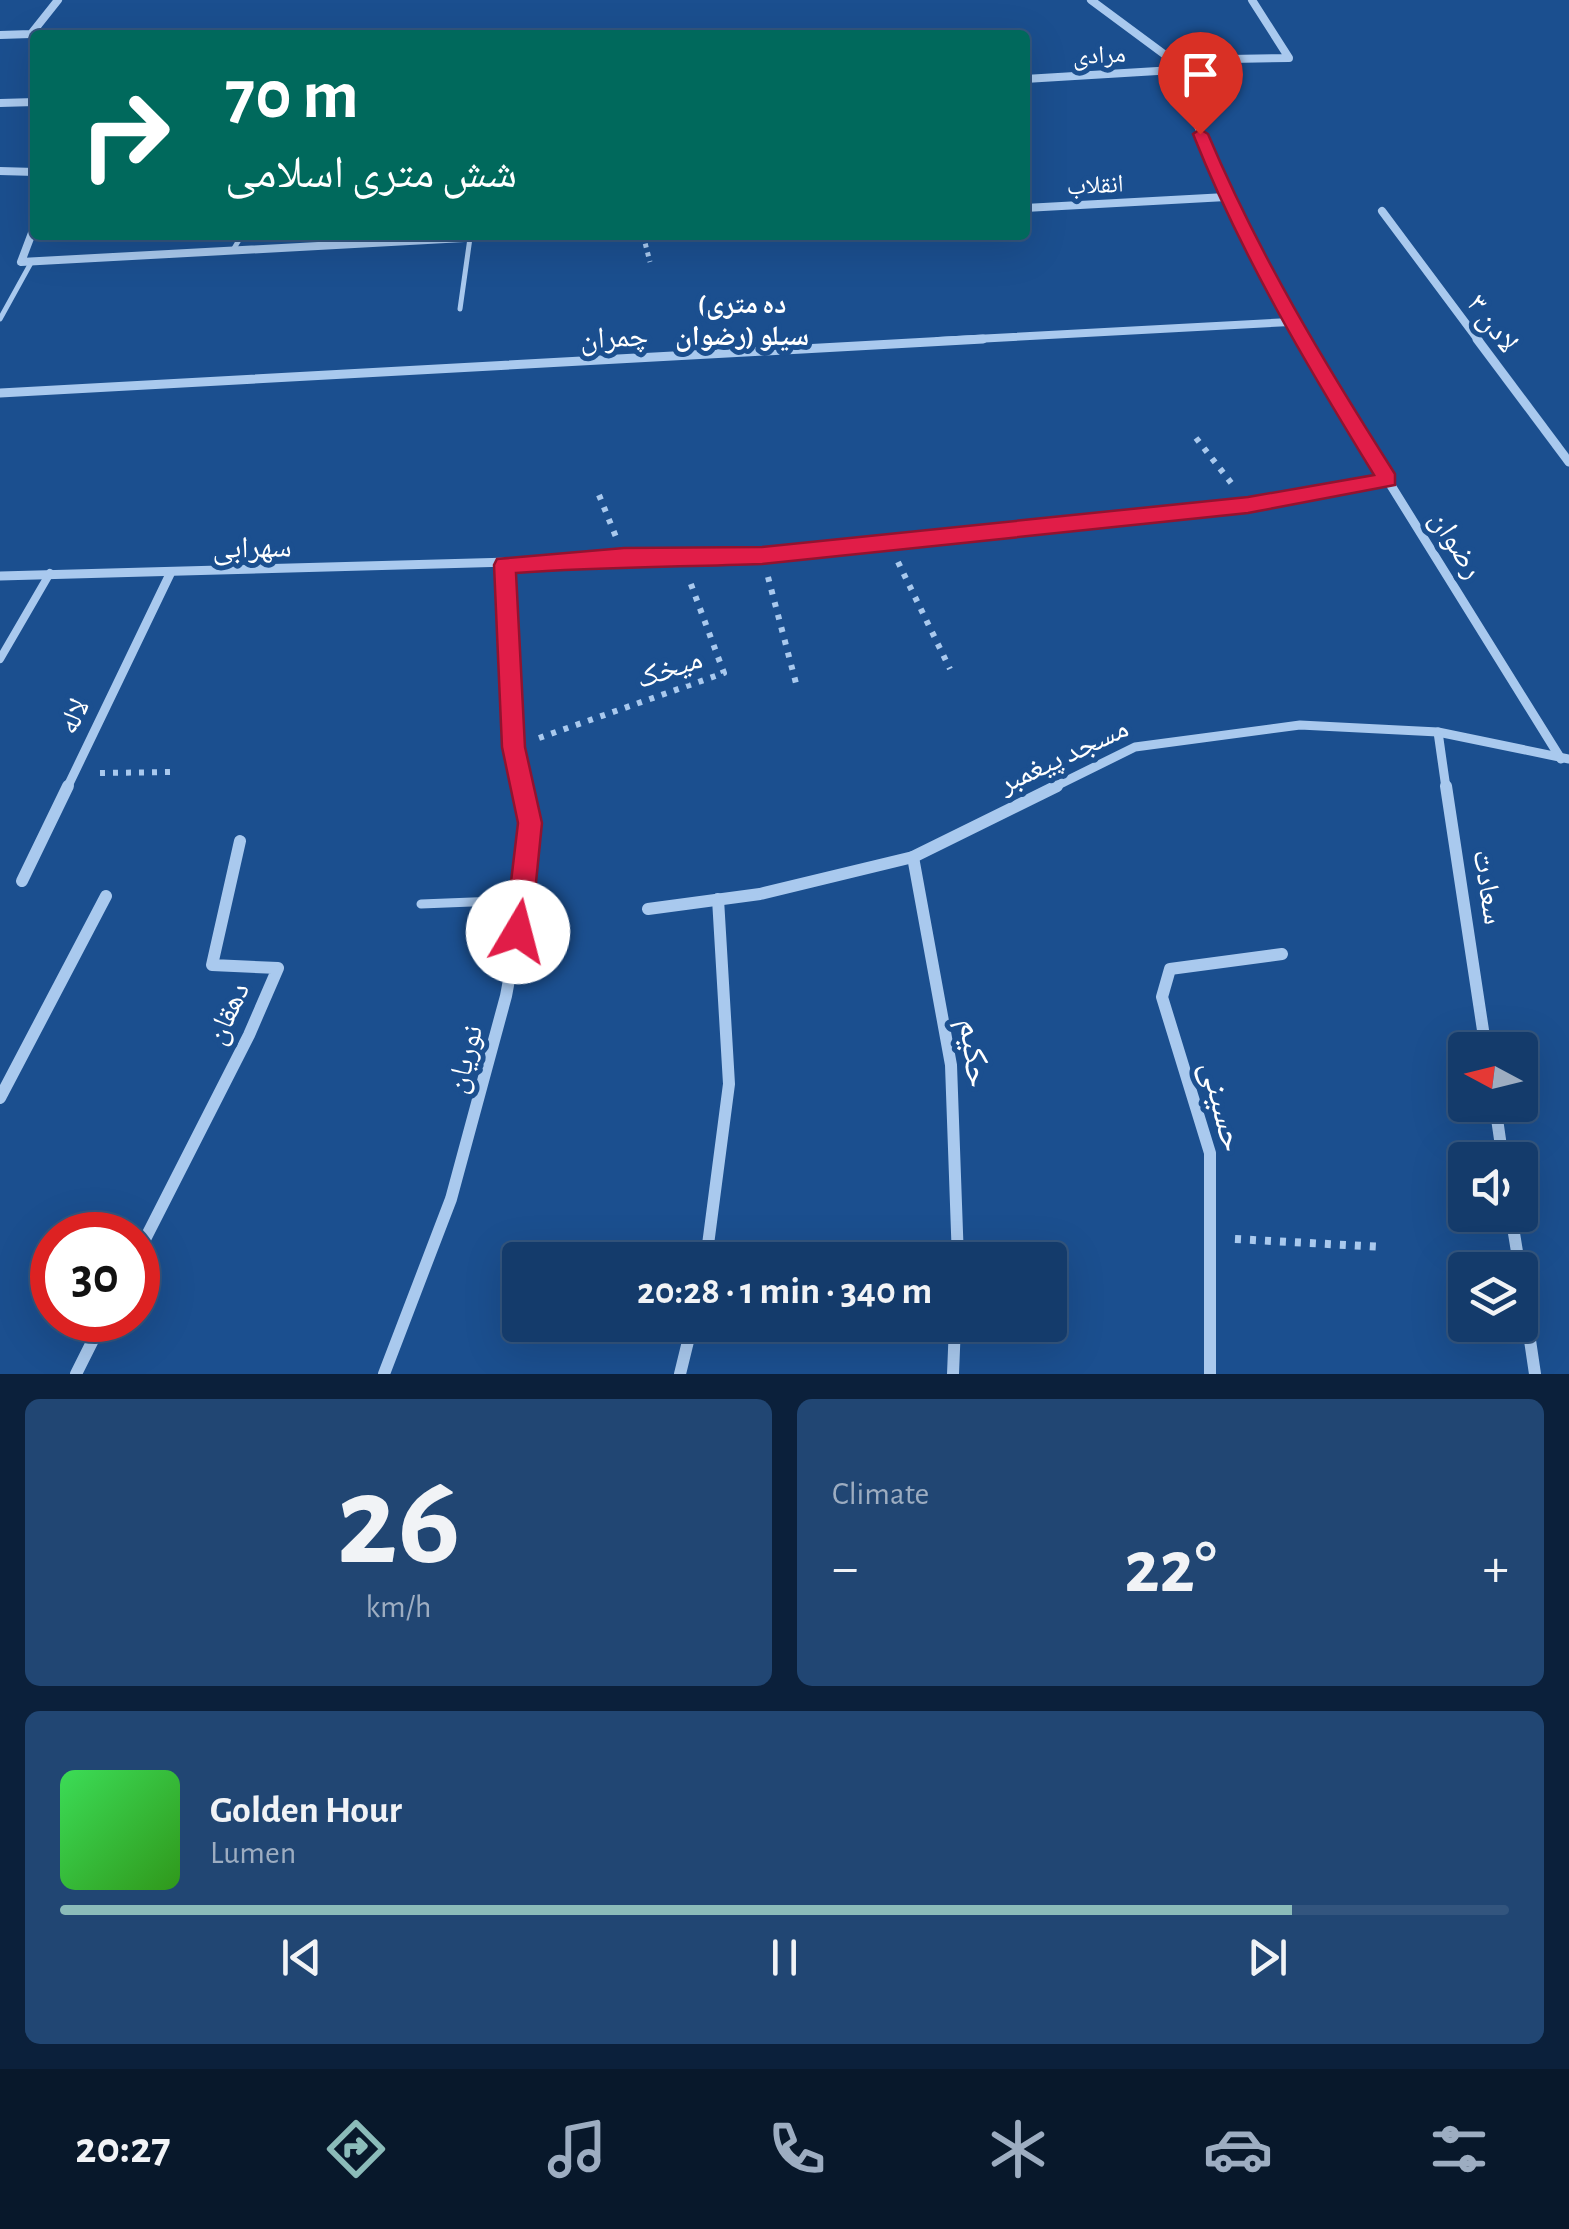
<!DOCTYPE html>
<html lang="en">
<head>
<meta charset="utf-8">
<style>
  body { margin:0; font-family:"Alegreya Sans","Noto Naskh Arabic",sans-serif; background:#214673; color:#f1f3f6; height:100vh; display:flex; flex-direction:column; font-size:38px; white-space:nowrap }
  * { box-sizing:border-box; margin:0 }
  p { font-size:32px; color:#9dadc1 }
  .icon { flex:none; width:55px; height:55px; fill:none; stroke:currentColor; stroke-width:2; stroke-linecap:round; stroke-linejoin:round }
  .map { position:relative; height:1374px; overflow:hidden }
  .details { display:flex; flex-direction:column; gap:25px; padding:25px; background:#0b203b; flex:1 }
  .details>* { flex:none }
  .hud { position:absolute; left:30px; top:30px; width:1000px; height:210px; border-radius:10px; box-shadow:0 10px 40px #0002,0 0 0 2px #33557e; background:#00695c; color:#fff; overflow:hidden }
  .needle { width:65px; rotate:277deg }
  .fabs { position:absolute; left:1448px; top:1032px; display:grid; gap:20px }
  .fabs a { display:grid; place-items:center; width:90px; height:90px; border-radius:10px; background:#143b6b; box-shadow:0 10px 40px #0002,0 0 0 2px #33557e; font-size:50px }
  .speed { position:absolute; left:30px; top:1212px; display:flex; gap:20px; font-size:50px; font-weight:700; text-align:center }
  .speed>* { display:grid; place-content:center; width:130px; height:130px; border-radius:50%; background:#143b6b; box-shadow:0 10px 40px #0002,0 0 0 2px #33557e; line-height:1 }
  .speed .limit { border:15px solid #d22; background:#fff; color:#111 }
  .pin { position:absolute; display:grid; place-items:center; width:85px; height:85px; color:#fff; margin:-102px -42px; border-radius:50% 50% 50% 0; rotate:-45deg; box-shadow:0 0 10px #0007 }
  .pin .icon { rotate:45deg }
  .me { position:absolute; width:110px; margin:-55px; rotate:8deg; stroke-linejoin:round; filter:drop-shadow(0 0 8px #0008) }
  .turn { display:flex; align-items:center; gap:35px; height:210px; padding:0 30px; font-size:45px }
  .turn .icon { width:130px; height:130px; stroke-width:2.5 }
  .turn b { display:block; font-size:70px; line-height:85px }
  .big { font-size:75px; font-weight:700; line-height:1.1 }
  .details .widget { flex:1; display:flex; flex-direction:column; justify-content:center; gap:15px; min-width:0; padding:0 35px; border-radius:15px; background:#214673 }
  .details .dial { align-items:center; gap:0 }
  .dial b { font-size:130px; line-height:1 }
  .song { display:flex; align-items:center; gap:30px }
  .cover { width:120px; height:120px; border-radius:15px; background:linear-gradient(135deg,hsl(130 70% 55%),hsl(110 70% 35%)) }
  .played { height:10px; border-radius:5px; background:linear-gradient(90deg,#8bbbb9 85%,#33557e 85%) }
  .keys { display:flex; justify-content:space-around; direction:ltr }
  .heat { display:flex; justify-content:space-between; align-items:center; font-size:55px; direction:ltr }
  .details .tiles { flex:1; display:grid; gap:25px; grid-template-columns:1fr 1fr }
  .widget:last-child { grid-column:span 2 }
  .trip { position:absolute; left:502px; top:1242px; width:565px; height:100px; border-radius:10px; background:#143b6b; box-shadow:0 10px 40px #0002,0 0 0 2px #33557e; font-weight:700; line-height:100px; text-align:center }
  .dock { display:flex; height:160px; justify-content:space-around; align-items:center; background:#08182b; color:#9dadc1 }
  .dock .icon { width:70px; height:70px }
  .dock .on { color:#8bbbb9 }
  .dock b { font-size:45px; color:#f1f3f6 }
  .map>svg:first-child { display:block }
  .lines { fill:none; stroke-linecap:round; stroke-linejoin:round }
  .path-far2 { stroke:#a9c9ee; stroke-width:5; stroke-dasharray:4 5; stroke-linecap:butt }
  .path-far1 { stroke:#a9c9ee; stroke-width:6; stroke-dasharray:5 8; stroke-linecap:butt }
  .path { stroke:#a9c9ee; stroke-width:8; stroke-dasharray:6 9; stroke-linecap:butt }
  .lane-far2 { stroke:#a9c9ee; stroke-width:5 }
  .lane-far1 { stroke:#a9c9ee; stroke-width:8 }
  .lane { stroke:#a9c9ee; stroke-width:9 }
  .street-far2 { stroke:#a9c9ee; stroke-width:8 }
  .street-far1 { stroke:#a9c9ee; stroke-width:9 }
  .street { stroke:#a9c9ee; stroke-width:12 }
  .route { fill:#e11d48; stroke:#92132f; stroke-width:2.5 }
  .labels { text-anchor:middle; stroke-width:10; stroke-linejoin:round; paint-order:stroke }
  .far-street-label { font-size:25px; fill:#fff; stroke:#1b4f8f }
  .far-neighbourhood-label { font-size:28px; font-weight:bold; fill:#fff; stroke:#1b4f8f }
  .street-label { font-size:30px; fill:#fff; stroke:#1b4f8f }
  .near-street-label { font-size:35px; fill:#fff; stroke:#1b4f8f }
</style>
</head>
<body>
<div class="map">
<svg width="1569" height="1374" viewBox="0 0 1569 1374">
  <rect width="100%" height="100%" fill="#1b4f8f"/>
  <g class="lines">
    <!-- path-far2 -->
    <path class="path-far2" d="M643,235L650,262"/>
    <!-- path-far1 -->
    <g class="path-far1">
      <path d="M1196,438L1232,484"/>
      <path d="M599,495L616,537"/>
      <path d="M898,562L950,669"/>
      <path d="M768,577L797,687"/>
      <path d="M539,738L724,673L689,579"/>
      <path d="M100,773L174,772"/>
    </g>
    <!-- path -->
    <path class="path" d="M1235,1239L1383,1247"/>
    <!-- lane-far2 -->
    <g class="lane-far2">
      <path d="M233,250L242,235"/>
      <path d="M460,309L470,238"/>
      <path d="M0,319L32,261"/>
    </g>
    <!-- lane-far1 -->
    <path class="lane-far1" d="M0,659L50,573"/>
    <!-- lane -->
    <path class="lane" d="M421,904L524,900"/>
    <!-- street-far2 -->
    <g class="street-far2">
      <path d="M1091,0L1172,60L1226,197L1302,341"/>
      <path d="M0,35L31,34L58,0"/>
      <path d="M1172,60L1289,58L1252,0"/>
      <path d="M1025,79L1174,70"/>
      <path d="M0,103L35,102"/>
      <path d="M0,171L35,172"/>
      <path d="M1025,208L1226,197"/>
      <path d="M1382,211L1479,341"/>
      <path d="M35,225L21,262L520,235"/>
      <path d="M938,341L1290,322"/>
    </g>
    <!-- street-far1 -->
    <g class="street-far1">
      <path d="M1300,339L1561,759"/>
      <path d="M1477,339L1569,462"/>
      <path d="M0,393L983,339"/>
      <path d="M504,565L514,747L523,788"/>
      <path d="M0,576L762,555L1248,505L1388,480"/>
      <path d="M1438,732L1446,788"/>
      <path d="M67,788L170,574"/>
      <path d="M1052,788L1135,747L1300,725L1438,732L1569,759"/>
    </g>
    <!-- street -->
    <g class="street">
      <path d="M1446,786L1486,1050"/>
      <path d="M913,857L951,1065L958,1260"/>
      <path d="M22,881L68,786"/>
      <path d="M648,909L760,894L913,857L1057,786"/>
      <path d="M0,1098L106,896"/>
      <path d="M1495,1105L1503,1160"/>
      <path d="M1511,1215L1520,1270"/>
      <path d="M138,1253L249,1035L278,968L212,965L240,841"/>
      <path d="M706,1260L729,1084L718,899"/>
      <path d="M1520,1273L1535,1374"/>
      <path d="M76,1374L103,1320"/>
      <path d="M384,1374L451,1199L506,996L524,900L530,823L522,786"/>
      <path d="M680,1374L692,1325"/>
      <path d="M953,1374L955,1325"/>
      <path d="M1210,1374V1153L1162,997L1170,969L1282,954"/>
    </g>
  </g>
  <!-- route -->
  <path class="route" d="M1200,129L1208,134C1259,255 1325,364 1395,474V485L1248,513L762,564C680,567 598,567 516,573L525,747L542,823L531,932L527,941L518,945L509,941L505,932L518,823L502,747L494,565L497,559L624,548L762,547L1248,497L1374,475C1306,364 1241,255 1193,134Z"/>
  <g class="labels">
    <!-- far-street labels -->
    <g class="far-street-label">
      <text transform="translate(1099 54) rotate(-3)" y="9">مرادی</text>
      <text transform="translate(1095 184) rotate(-3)" y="9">انقلاب</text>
    </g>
    <!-- far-neighbourhood labels -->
    <g class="far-neighbourhood-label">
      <text x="742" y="313">(ده متری<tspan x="742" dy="32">سیلو (رضوان</tspan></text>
    </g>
    <!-- street labels -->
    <g class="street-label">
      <text transform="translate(1493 323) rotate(53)" y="10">لادن ۳</text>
      <text transform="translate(614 337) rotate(-3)" y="10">چمران</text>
      <text transform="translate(1457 544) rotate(58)" y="10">رضوان</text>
      <text transform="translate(252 547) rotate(-1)" y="10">سهرابی</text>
      <text transform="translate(669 668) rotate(-19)" y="10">میخک</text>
      <text transform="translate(73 716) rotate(-64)" y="10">لاله</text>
      <text transform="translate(1063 755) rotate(-25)" y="10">مسجد پیغمبر</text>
      <text transform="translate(1489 887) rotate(81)" y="10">سعادت</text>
      <text transform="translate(227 1013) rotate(-65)" y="10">دهقان</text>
      <text transform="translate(464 1059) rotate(-75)" y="10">نوریان</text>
    </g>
    <!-- near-street labels -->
    <g class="near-street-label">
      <text transform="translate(976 1053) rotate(83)" y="12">حکیم</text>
      <text transform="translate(1224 1106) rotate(76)" y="12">حسینی</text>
    </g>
  </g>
</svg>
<div class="fabs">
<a><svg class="needle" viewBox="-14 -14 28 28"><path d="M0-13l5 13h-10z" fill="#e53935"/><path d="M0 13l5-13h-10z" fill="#9dadc1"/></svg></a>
<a><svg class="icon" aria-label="sound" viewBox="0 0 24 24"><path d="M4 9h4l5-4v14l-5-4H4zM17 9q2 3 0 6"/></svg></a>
<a><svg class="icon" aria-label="layers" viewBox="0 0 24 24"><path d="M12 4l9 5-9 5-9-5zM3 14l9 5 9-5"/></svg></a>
</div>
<div class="speed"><div class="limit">30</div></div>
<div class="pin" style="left:1200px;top:134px;background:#d93025"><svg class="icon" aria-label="arrive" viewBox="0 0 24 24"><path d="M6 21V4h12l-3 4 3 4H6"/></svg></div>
<svg class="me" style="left:518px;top:932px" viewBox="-20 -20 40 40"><circle r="19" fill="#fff"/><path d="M0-13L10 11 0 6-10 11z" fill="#e11d48"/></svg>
<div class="trip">20:28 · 1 min · 340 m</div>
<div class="hud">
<div class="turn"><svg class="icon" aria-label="right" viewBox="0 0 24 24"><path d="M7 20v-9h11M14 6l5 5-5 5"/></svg><div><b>70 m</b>شش متری اسلامی</div></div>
</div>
</div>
<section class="details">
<div class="tiles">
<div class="widget dial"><b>26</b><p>km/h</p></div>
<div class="widget"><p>Climate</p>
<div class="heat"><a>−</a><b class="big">22°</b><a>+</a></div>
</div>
<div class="widget">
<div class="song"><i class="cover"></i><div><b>Golden Hour</b><p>Lumen</p></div></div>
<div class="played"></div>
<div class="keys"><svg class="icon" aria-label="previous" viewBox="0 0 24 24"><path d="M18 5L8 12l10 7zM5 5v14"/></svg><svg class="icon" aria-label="pause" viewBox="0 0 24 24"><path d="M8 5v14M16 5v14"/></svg><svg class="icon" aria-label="next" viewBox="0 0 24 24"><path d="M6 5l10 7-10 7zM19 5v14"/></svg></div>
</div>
</div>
</section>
<nav class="dock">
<b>20:27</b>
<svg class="icon on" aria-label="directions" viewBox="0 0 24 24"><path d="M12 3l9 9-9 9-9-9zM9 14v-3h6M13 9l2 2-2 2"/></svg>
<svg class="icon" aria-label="music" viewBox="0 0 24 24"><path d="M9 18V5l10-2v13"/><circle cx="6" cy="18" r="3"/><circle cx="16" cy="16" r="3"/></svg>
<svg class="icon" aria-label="phone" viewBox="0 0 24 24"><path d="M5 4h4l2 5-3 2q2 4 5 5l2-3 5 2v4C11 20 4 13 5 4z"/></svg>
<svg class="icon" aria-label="climate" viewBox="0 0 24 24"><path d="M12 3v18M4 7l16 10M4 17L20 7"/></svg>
<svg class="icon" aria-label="car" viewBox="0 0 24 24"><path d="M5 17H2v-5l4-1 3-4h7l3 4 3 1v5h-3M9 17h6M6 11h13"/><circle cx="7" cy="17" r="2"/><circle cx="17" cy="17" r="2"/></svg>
<svg class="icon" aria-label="filters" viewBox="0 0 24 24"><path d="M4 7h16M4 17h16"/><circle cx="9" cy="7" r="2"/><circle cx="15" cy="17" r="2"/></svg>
</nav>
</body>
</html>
